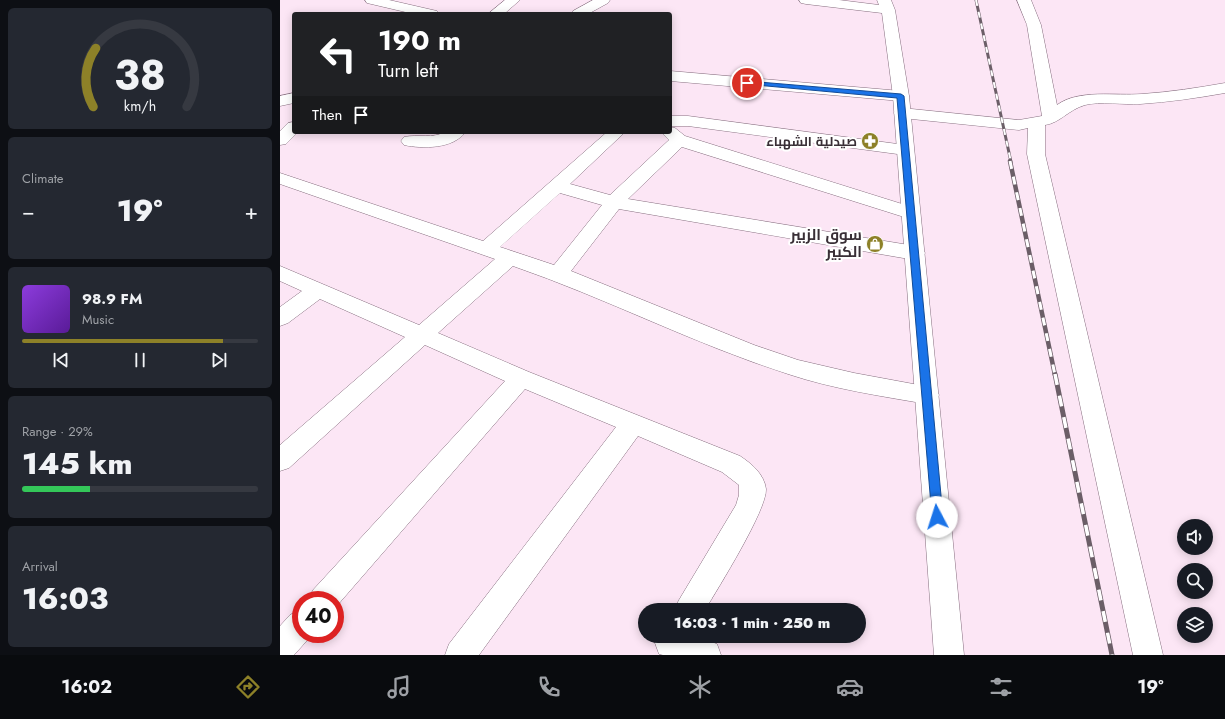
<!DOCTYPE html>
<html lang="en">
<head>
<meta charset="utf-8">
<style>
  body { margin:0; font-family:Jost,Cairo,sans-serif; background:#242831; color:#f1f3f6; height:100vh; display:flex; flex-direction:column; font-size:15px; white-space:nowrap }
  * { box-sizing:border-box; margin:0 }
  p { font-size:13px; color:#9ea1a6 }
  .icon { flex:none; width:22px; height:22px; fill:none; stroke:currentColor; stroke-width:2; stroke-linecap:round; stroke-linejoin:round }
  .map { position:relative; flex:1; overflow:hidden }
  .panel { display:flex; flex-direction:column; gap:8px; padding:8px; background:#0d0f14; width:280px }
  .panel>* { flex:none }
  .banner { position:absolute; left:12px; top:12px; width:380px; height:122px; border-radius:4px; box-shadow:0 2px 10px #0003; background:#202124; color:#fff; overflow:hidden }
  .fabs { position:absolute; left:897px; top:519px; display:grid; gap:8px }
  .fabs a { display:grid; place-items:center; width:36px; height:36px; border-radius:50%; background:#171b24; box-shadow:0 2px 10px #0003; font-size:20px }
  .speed { position:absolute; left:12px; top:591px; display:flex; gap:8px; font-size:20px; font-weight:700; text-align:center }
  .speed>* { display:grid; place-content:center; width:52px; height:52px; border-radius:50%; background:#171b24; box-shadow:0 2px 10px #0003; line-height:1 }
  .speed .limit { border:6px solid #d22; background:#fff; color:#111 }
  .pin { position:absolute; display:grid; place-items:center; width:34px; height:34px; color:#fff; margin:-17px; border:2px solid #fff; border-radius:50%; box-shadow:0 1px 4px #0007 }
  .me { position:absolute; width:44px; margin:-22px; rotate:355deg; stroke-linejoin:round; filter:drop-shadow(0 0 3px #0008) }
  .turn { display:flex; align-items:center; gap:14px; height:84px; padding:0 20px; font-size:18px }
  .turn .icon { width:52px; height:52px; stroke-width:2.5 }
  .turn b { display:block; font-size:28px; line-height:34px }
  .then { display:flex; align-items:center; height:38px; padding:0 20px; background:#0003; gap:8px; font-size:15px }
  .big { font-size:30px; font-weight:800; line-height:1.1 }
  .panel .widget { flex:1; display:flex; flex-direction:column; justify-content:center; gap:6px; min-width:0; padding:0 14px; border-radius:6px; background:#242831 }
  .panel .dial { align-items:center; gap:0 }
  .dial svg { height:104px; overflow:visible; fill:none; stroke:#363941; stroke-width:7; stroke-linecap:round; text-anchor:middle }
  .dial text { fill:#f1f3f6; stroke:none }
  .song { display:flex; align-items:center; gap:12px }
  .cover { width:48px; height:48px; border-radius:6px; background:linear-gradient(135deg,hsl(270 70% 55%),hsl(270 70% 35%)) }
  .played { height:4px; border-radius:2px; background:linear-gradient(90deg,#8d8128 85%,#363941 85%) }
  .keys { display:flex; justify-content:space-around; direction:ltr }
  .heat { display:flex; justify-content:space-between; align-items:center; font-size:22px; direction:ltr }
  .charge { height:6px; border-radius:3px; background:linear-gradient(90deg,#34c759 29%,#363941 0) }
  .trip { position:absolute; left:358px; top:603px; width:228px; height:40px; border-radius:20px; background:#171b24; box-shadow:0 2px 10px #0003; font-weight:800; line-height:40px; text-align:center }
  .tabs { display:flex; height:64px; justify-content:space-around; align-items:center; background:#090b0e; color:#9ea1a6 }
  .tabs .icon { width:28px; height:28px }
  .tabs .selected { color:#8d8128 }
  .tabs b { font-size:18px; color:#f1f3f6 }
  main { display:flex; flex:1; min-height:0 }
  .map>svg:first-child { display:block }
  .lines { fill:none; stroke-linecap:round; stroke-linejoin:round }
  .minor-casing { stroke:#866e7f; stroke-width:1 }
  .tertiary-casing { stroke:#866e7f; stroke-width:1 }
  .minor { fill:#fff; fill-rule:evenodd }
  .tertiary { fill:#fff; fill-rule:evenodd }
  .rail-far2-casing { stroke:#6b5e67; stroke-width:3 }
  .rail-far1-casing { stroke:#6b5e67; stroke-width:4.5 }
  .rail-casing { stroke:#6b5e67; stroke-width:5 }
  .rail-far2 { stroke:#fff; stroke-width:2; stroke-dasharray:6; stroke-linecap:butt }
  .rail-far1 { stroke:#fff; stroke-width:3; stroke-dasharray:8; stroke-linecap:butt }
  .rail { stroke:#fff; stroke-width:3.5; stroke-dasharray:11; stroke-linecap:butt }
  .route { fill:#1a73e8; stroke:#114b97 }
  .labels { text-anchor:middle; stroke-width:4; stroke-linejoin:round; paint-order:stroke }
  .far-poi-label { font-size:13px; font-weight:bold; fill:#392f36; stroke:#fff; text-anchor:end }
  .poi-label { font-size:15px; font-weight:bold; fill:#392f36; stroke:#fff; text-anchor:end }
</style>
</head>
<body>
<main>
<section class="panel">
<div class="widget dial"><svg viewBox="0 0 100 80">
<path d="M14 69A42 42 0 1 1 86 69"/>
<path d="M14 69A42 42 0 0 1 16 24" stroke="#8d8128"/>
<text x="50" y="56" font-size="32" font-weight="700">38</text>
<text x="50" y="72" font-size="11">km/h</text>
</svg></div>
<div class="widget"><p>Climate</p>
<div class="heat"><a>−</a><b class="big">19°</b><a>+</a></div>
</div>
<div class="widget">
<div class="song"><i class="cover"></i><div><b>98.9 FM</b><p>Music</p></div></div>
<div class="played"></div>
<div class="keys"><svg class="icon" aria-label="previous" viewBox="0 0 24 24"><path d="M18 5L8 12l10 7zM5 5v14"/></svg><svg class="icon" aria-label="pause" viewBox="0 0 24 24"><path d="M8 5v14M16 5v14"/></svg><svg class="icon" aria-label="next" viewBox="0 0 24 24"><path d="M6 5l10 7-10 7zM19 5v14"/></svg></div>
</div>
<div class="widget"><p>Range · 29%</p><b class="big">145 km</b><div class="charge"></div></div>
<div class="widget"><p>Arrival</p><b class="big">16:03</b></div>
</section>
<div class="map">
<svg width="945" height="655" viewBox="0 0 945 655">
  <rect width="100%" height="100%" fill="#fce6f5"/>
  <g class="lines">
    <!-- minor casing -->
    <g class="minor-casing">
      <g id="minor">
        <path d="M85,0H109L157,11L159,14H134L87,3Z"/>
        <path d="M225,0H240L224,14H208Z"/>
        <path d="M313,0H330L328,3L308,14H291L293,11Z"/>
        <path d="M737,0H751L761,25L777,105C798,89 836,96 862,94C890,92 917,88 945,83V93C917,98 889,102 860,104C844,105 820,101 805,105C788,110 780,123 765,125V154L883,655H853L747,154L748,128L739,130L622,118L616,116L614,113L616,110L622,108L739,120L762,116L747,25Z"/>
        <path d="M390,71L621,91L627,93L629,96L627,99L621,101L390,81Z"/>
        <path d="M14,93V103L0,106V96Z"/>
        <path d="M390,116H408L625,145L631,146L634,150L631,154L625,155L408,126H390Z"/>
        <path d="M14,122V132H18L6,144L0,145V131L8,123Z"/>
        <path d="M390,127L395,128L405,136L638,209L640,213L638,217L631,219L624,217L402,147L348,199L635,246L642,248L645,253L642,258L635,260L339,209L291,271L474,345L518,360L574,373L655,388L659,395L655,402L647,404C601,396 553,389 508,374C414,344 326,298 233,266L158,333L249,372L460,456C472,464 484,474 486,489C487,510 438,588 425,610H394L399,600L456,505L459,495V485L442,472L358,436L199,655H165L169,644L336,427L245,389L55,608V600H28L33,590L225,381L145,345L9,468L0,471V445L125,337L40,299L8,323L0,326V307L22,291L0,281V266L139,325L215,259L0,184V173L203,241L327,132H345L290,184L330,195L389,140L381,132H390ZM280,193L322,205L274,265L220,247Z"/>
        <path d="M165,132H185C174,149 142,149 124,145L121,141L124,137C138,134 153,139 165,132Z"/>
        <path d="M21,610V634H32V635L14,655H0V626L10,615Z"/>
        <path d="M378,636H415L437,644L441,655H383L379,654L375,643Z"/>
      </g>
    </g>
    <!-- tertiary casing -->
    <g class="tertiary-casing">
      <path id="tertiary" d="M519,0H559L599,5L597,0H611L615,10L629,96L684,655H654L613,96L602,13L526,4L521,3Z"/>
    </g>
    <!-- minor -->
    <use href="#minor" class="minor"/>
    <!-- tertiary -->
    <use href="#tertiary" class="tertiary"/>
    <!-- rail-far2 casing -->
    <g class="rail-far2-casing">
      <path id="rail-far2" d="M696,0L731,162"/>
    </g>
    <!-- rail-far1 casing -->
    <g class="rail-far1-casing">
      <path id="rail-far1" d="M730,161L775,375"/>
    </g>
    <!-- rail casing -->
    <g class="rail-casing">
      <path id="rail" d="M775,374L832,655"/>
    </g>
    <!-- rail-far2 -->
    <use href="#rail-far2" class="rail-far2"/>
    <!-- rail-far1 -->
    <use href="#rail-far1" class="rail-far1"/>
    <!-- rail -->
    <use href="#rail" class="rail"/>
  </g>
  <!-- route -->
  <path class="route" d="M467,81L621,94L624,96L663,517L661,521L657,522L653,521L652,517L617,98L465,84L464,83Z"/>
  <!-- icons -->
  <defs>
    <g id="pharmacy-disc" transform="scale(0.9)"><circle r="9.5" fill="#8d8128" stroke="#fff"/><path d="M-2-6h4v4h4v4h-4v4h-4v-4h-4v-4h4Z" fill="#fff"/></g>
    <g id="shop-disc" transform="scale(0.9)"><circle r="9.5" fill="#8d8128" stroke="#fff"/><path d="M-5-2.5h2.3a2.7 3.5 0 0 1 5.4 0H5L5.5 6h-11ZM-1.5-2.5h3a1.5 2.3 0 0 0-3 0Z" fill="#fff"/></g>
  </defs>
  <g fill-rule="evenodd">
    <use href="#pharmacy-disc" x="590" y="141"/>
    <use href="#shop-disc" x="595" y="244"/>
  </g>
  <g class="labels">
    <!-- far-poi labels -->
    <g class="far-poi-label">
      <text x="577" y="146">صيدلية الشهباء</text>
    </g>
    <!-- poi labels -->
    <g class="poi-label">
      <text x="582" y="240">سوق الزبير<tspan x="582" dy="17">الكبير</tspan></text>
    </g>
  </g>
</svg>
<div class="fabs">
<a><svg class="icon" aria-label="sound" viewBox="0 0 24 24"><path d="M4 9h4l5-4v14l-5-4H4zM17 9q2 3 0 6"/></svg></a>
<a><svg class="icon" aria-label="search" viewBox="0 0 24 24"><circle cx="10" cy="10" r="6"/><path d="M15 15l6 6"/></svg></a>
<a><svg class="icon" aria-label="layers" viewBox="0 0 24 24"><path d="M12 4l9 5-9 5-9-5zM3 14l9 5 9-5"/></svg></a>
</div>
<div class="speed"><div class="limit">40</div></div>
<div class="pin" style="left:467px;top:83px;background:#d93025"><svg class="icon" aria-label="arrive" viewBox="0 0 24 24"><path d="M6 21V4h12l-3 4 3 4H6"/></svg></div>
<svg class="me" style="left:657px;top:517px" viewBox="-20 -20 40 40"><circle r="19" fill="#fff"/><path d="M0-13L10 11 0 6-10 11z" fill="#1a73e8"/></svg>
<div class="trip">16:03 · 1 min · 250 m</div>
<div class="banner">
<div class="turn"><svg class="icon" aria-label="left" viewBox="0 0 24 24"><path d="M17 20v-9H6M10 6l-5 5 5 5"/></svg><div><b>190 m</b>Turn left</div></div>
<div class="then">Then<svg class="icon" aria-label="arrive" viewBox="0 0 24 24"><path d="M6 21V4h12l-3 4 3 4H6"/></svg></div>
</div>
</div>
</main>
<nav class="tabs">
<b>16:02</b>
<svg class="icon selected" aria-label="directions" viewBox="0 0 24 24"><path d="M12 3l9 9-9 9-9-9zM9 14v-3h6M13 9l2 2-2 2"/></svg>
<svg class="icon" aria-label="music" viewBox="0 0 24 24"><path d="M9 18V5l10-2v13"/><circle cx="6" cy="18" r="3"/><circle cx="16" cy="16" r="3"/></svg>
<svg class="icon" aria-label="phone" viewBox="0 0 24 24"><path d="M5 4h4l2 5-3 2q2 4 5 5l2-3 5 2v4C11 20 4 13 5 4z"/></svg>
<svg class="icon" aria-label="climate" viewBox="0 0 24 24"><path d="M12 3v18M4 7l16 10M4 17L20 7"/></svg>
<svg class="icon" aria-label="car" viewBox="0 0 24 24"><path d="M5 17H2v-5l4-1 3-4h7l3 4 3 1v5h-3M9 17h6M6 11h13"/><circle cx="7" cy="17" r="2"/><circle cx="17" cy="17" r="2"/></svg>
<svg class="icon" aria-label="filters" viewBox="0 0 24 24"><path d="M4 7h16M4 17h16"/><circle cx="9" cy="7" r="2"/><circle cx="15" cy="17" r="2"/></svg>
<b>19°</b>
</nav>
</body>
</html>
